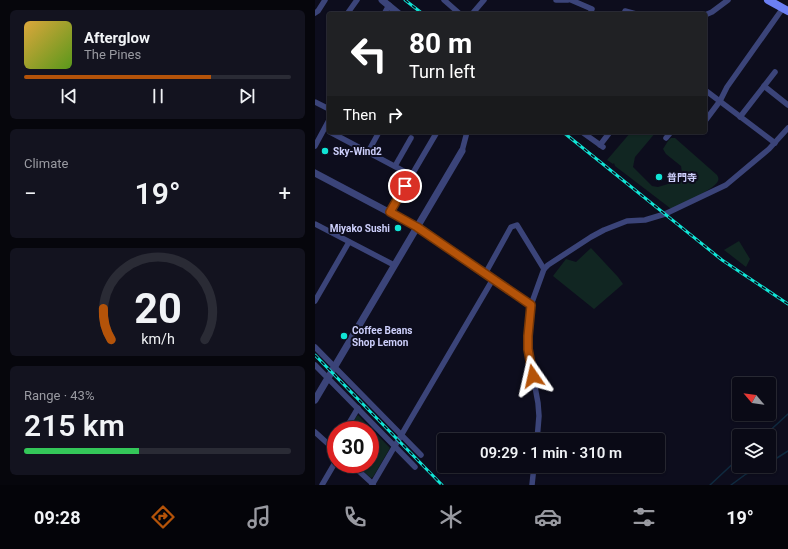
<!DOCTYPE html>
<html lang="en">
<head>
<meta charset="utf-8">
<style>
  body { margin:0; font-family:Roboto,"Noto Sans JP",sans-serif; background:#13131f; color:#f1f3f6; height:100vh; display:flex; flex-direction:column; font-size:15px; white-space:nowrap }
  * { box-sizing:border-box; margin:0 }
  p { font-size:13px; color:#999aa1 }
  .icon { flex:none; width:22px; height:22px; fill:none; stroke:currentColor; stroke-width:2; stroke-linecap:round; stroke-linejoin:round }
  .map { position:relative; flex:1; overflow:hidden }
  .panel { display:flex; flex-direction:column; gap:10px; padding:10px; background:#06060c; width:315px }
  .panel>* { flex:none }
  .top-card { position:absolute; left:12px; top:12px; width:380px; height:122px; border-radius:4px; box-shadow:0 1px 3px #0004,0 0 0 1px #2a2b35; background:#202124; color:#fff; overflow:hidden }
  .needle { width:26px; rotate:299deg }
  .tools { position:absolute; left:417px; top:377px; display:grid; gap:8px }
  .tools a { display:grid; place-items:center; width:44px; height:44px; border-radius:4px; background:#0a0a16; box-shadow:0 1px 3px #0004,0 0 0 1px #2a2b35; font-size:20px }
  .speed { position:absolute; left:12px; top:421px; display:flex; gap:8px; font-size:20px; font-weight:700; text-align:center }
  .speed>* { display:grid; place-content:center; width:52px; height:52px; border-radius:50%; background:#0a0a16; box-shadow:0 1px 3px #0004,0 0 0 1px #2a2b35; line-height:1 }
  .speed .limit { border:6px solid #d22; background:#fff; color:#111 }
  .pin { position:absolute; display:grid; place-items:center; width:34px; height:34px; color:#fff; margin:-17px; border:2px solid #fff; border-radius:50%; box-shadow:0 1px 4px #0007 }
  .me { position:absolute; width:44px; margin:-22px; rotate:349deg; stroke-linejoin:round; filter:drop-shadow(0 0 3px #0008) }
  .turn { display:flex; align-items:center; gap:14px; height:84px; padding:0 16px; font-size:18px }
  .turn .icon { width:52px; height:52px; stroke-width:2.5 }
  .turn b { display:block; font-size:28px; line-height:34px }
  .then { display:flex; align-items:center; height:38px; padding:0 16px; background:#0003; gap:8px; font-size:15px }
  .big { font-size:30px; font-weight:600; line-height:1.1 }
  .panel .widget { flex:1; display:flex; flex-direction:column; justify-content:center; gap:6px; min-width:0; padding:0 14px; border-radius:6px; background:#13131f }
  .panel .dial { align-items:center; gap:0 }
  .dial svg { height:104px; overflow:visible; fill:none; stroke:#2a2b35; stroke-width:7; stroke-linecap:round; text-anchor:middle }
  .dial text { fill:#f1f3f6; stroke:none }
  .song { display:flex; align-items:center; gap:12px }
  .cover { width:48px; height:48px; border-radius:6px; background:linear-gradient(135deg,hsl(40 70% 55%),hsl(90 70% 35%)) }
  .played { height:4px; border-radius:2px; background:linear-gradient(90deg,#b45309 70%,#2a2b35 70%) }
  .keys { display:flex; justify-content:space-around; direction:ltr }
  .heat { display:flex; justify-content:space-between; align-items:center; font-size:22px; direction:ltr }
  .charge { height:6px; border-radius:3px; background:linear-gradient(90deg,#34c759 43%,#2a2b35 0) }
  .trip { position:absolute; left:122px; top:433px; width:228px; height:40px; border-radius:4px; background:#0a0a16; box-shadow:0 1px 3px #0004,0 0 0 1px #2a2b35; font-weight:600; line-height:40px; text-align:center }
  .dock { display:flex; height:64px; justify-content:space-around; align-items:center; background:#040409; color:#999aa1 }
  .dock .icon { width:28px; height:28px }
  .dock .on { color:#b45309 }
  .dock b { font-size:18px; color:#f1f3f6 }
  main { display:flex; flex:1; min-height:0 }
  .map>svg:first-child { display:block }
  .green { fill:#112622 }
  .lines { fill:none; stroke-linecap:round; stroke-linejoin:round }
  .stream { stroke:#0f2a3f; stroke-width:1.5 }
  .minor { stroke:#3b4479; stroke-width:5.5 }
  .tertiary { stroke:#3b4479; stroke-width:7 }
  .secondary { stroke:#6b7ff4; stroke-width:8 }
  .rail-casing { stroke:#10e4d5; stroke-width:3 }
  .rail { stroke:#0d0d1d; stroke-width:1.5; stroke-dasharray:4.5; stroke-linecap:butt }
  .route-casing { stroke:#753606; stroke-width:10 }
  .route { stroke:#b45309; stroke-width:7 }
  .poi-dot { fill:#10e4d5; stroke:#0d0d1d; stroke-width:1.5 }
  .labels { text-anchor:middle; stroke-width:4; stroke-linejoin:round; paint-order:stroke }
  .poi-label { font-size:10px; font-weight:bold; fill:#cdcffb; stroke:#0d0d1d; text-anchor:start }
</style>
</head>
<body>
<main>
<section class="panel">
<div class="widget">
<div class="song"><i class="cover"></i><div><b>Afterglow</b><p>The Pines</p></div></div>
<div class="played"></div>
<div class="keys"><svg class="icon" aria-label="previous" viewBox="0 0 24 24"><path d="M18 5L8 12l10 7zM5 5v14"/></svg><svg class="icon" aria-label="pause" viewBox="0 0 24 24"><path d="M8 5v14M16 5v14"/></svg><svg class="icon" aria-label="next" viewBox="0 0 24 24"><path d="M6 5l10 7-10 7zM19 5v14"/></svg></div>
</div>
<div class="widget"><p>Climate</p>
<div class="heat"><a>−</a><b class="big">19°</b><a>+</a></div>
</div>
<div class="widget dial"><svg viewBox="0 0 100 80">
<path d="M14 69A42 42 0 1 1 86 69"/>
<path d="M14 69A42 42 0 0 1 8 45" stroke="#b45309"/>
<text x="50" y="56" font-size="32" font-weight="700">20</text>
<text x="50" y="72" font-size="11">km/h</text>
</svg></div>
<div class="widget"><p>Range · 43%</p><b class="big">215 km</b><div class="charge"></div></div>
</section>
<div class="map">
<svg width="473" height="485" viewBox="0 0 473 485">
  <rect width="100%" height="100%" fill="#0d0d1d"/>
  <!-- green -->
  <g class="green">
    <path d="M316,132H341L320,157L318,167L337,186L343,187L363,181L367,173L366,166L351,154L348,149L353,141L356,138H360L402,175C403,177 404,178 403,181C400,189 368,203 360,208H355L300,166L299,163L298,164L292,160Z"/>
    <path d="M424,241L435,259L431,267L409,250Z"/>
    <path d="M276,248L303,277L308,284L279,309L238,276L251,259L261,262Z"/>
    <path d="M43,415L75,448L58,477L56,478L40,464H55V430H33L42,416Z"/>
  </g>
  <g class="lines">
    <!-- stream -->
    <g class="stream">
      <path d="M449,436L473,414"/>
      <path d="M454,463L473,451"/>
      <path d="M395,485L424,458"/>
      <path d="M416,485L431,474L448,466"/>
    </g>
    <!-- minor -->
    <g class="minor">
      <path d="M129,0L145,14"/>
      <path d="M241,0H253"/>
      <path d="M256,0L277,9L275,14"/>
      <path d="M0,13L3,11L10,0"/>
      <path d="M32,14L42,0"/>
      <path d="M69,14L74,5"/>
      <path d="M157,14L169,0"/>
      <path d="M309,14L310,11L321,14"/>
      <path d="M390,15L397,12L413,0"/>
      <path d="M449,86L473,105"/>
      <path d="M390,90L460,143"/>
      <path d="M0,102L14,109"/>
      <path d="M425,117L460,72"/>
      <path d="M390,121L405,101L412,87L468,8"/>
      <path d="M15,132L96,175"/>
      <path d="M267,132L288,147"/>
      <path d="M351,138L356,132"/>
      <path d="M285,145L295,132"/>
      <path d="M0,146L14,120"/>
      <path d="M147,151L152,132"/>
      <path d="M53,152L64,132"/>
      <path d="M80,166L96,138"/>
      <path d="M75,212L122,132"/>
      <path d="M0,224L79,265"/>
      <path d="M170,274L196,227L202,225L229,269"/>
      <path d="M0,301L34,242"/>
      <path d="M0,347L106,455"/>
      <path d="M0,365L100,467"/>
      <path d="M30,430L43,408"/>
      <path d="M0,432L21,451"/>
      <path d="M222,440L224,416L223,403L213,349V336L216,305L229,269L233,265L276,237L289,230L312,221L330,220L350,214L411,185L454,149L473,128"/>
      <path d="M36,464L58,484"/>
      <path d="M7,485L21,461"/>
      <path d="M57,485L178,279"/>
      <path d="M217,485L219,466"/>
    </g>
    <!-- tertiary -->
    <g class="tertiary">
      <path d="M67,0L84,14"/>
      <path d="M0,173L102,227L216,305"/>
      <path d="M0,400L147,151"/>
    </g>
    <!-- secondary -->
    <path class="secondary" d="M453,0L473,11"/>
    <!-- rail casing -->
    <g class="rail-casing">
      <g id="rail">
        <path d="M90,0L108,14"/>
        <path d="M248,132L407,260L473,304"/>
        <path d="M0,355L127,485"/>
      </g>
    </g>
    <!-- rail -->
    <use href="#rail" class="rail"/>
  </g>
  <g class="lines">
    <!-- route casing -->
    <g class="route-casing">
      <path id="route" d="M90,186L75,212L102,227L216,305L213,336V349L218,376"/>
    </g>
    <!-- route -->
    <use href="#route" class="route"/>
  </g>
  <!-- markers -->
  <g class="poi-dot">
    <circle cx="10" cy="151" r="4"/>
    <circle cx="344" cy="177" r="4"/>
    <circle cx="83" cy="228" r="4"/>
    <circle cx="29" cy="336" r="4"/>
  </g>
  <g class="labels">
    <!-- poi labels -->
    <g class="poi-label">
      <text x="18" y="155">Sky-Wind2</text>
      <text x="352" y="181">普門寺</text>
      <text x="75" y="232" text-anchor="end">Miyako Sushi</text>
      <text x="37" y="334">Coffee Beans<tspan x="37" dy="12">Shop Lemon</tspan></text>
    </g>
  </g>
</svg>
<div class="tools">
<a><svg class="needle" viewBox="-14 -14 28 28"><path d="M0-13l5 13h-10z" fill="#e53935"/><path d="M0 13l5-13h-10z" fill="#999aa1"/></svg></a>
<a><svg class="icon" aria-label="layers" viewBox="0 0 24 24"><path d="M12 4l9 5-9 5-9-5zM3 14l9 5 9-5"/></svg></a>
</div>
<div class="speed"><div class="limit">30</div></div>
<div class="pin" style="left:90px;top:186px;background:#d93025"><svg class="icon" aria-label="arrive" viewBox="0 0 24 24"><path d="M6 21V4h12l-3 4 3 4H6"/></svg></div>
<svg class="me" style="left:218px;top:376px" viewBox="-20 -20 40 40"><path d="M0-17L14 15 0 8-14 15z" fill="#b45309" stroke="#fff" stroke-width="4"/></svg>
<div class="trip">09:29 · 1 min · 310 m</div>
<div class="top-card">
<div class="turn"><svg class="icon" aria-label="left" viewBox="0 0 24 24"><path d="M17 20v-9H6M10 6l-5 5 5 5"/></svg><div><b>80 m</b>Turn left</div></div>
<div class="then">Then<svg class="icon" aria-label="right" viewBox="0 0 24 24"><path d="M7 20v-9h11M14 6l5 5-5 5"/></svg></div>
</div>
</div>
</main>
<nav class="dock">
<b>09:28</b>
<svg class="icon on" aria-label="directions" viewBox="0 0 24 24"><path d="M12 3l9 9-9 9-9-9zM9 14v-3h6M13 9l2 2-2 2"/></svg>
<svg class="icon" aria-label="music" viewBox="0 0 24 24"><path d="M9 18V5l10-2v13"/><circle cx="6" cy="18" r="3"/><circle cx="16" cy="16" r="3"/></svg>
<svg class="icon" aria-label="phone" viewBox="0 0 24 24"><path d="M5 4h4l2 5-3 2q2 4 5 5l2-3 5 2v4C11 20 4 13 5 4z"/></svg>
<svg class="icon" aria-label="climate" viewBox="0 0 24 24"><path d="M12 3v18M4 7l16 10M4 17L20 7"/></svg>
<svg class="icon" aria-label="car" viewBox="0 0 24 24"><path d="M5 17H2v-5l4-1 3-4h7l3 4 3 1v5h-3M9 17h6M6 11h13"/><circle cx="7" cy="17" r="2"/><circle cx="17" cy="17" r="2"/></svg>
<svg class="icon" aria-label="filters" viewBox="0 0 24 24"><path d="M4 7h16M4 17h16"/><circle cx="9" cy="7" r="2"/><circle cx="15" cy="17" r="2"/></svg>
<b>19°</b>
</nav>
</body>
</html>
